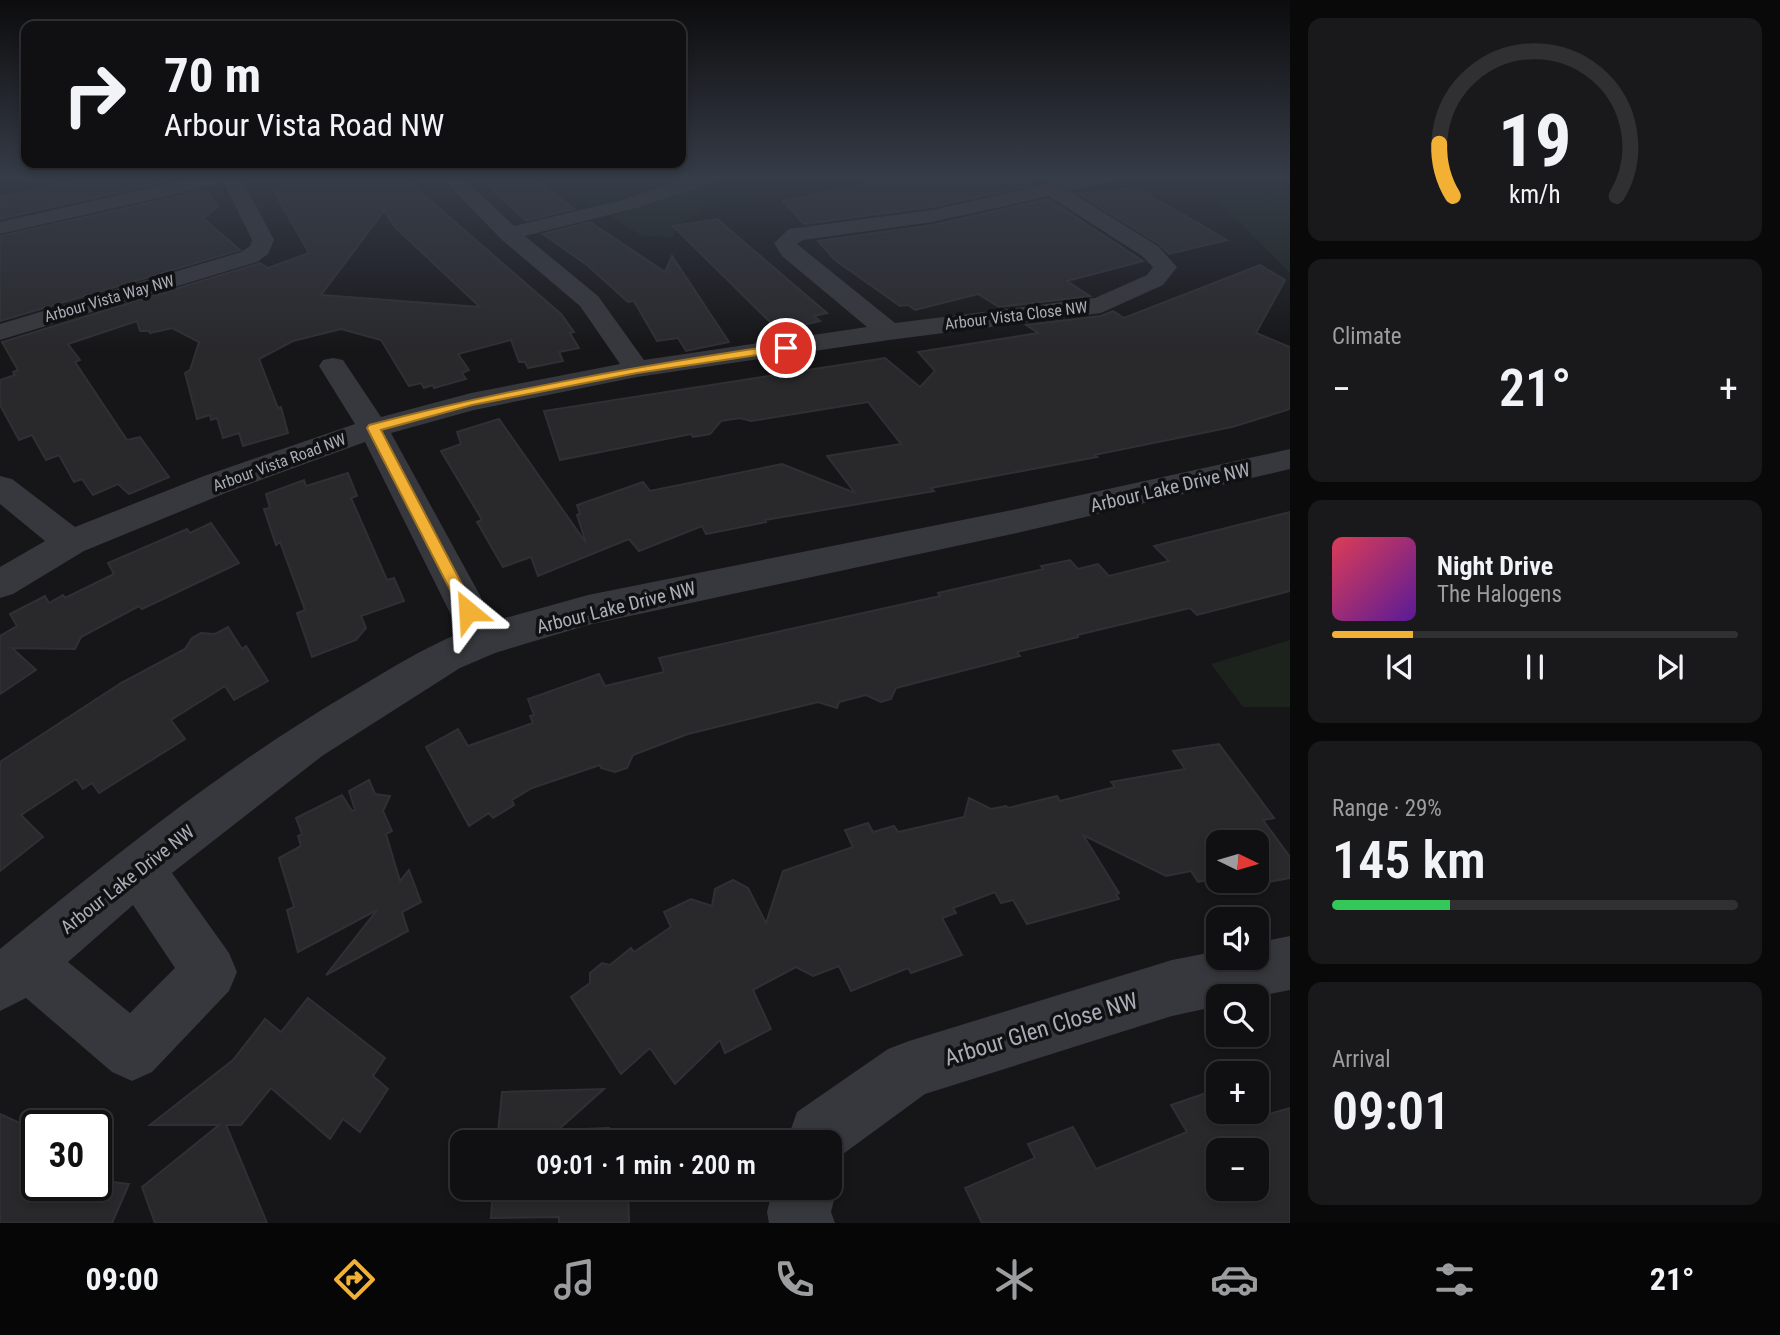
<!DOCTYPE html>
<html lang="en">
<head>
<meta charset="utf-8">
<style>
  body { margin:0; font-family:"Roboto Condensed",sans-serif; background:#19191b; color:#f1f3f6; height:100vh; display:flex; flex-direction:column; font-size:26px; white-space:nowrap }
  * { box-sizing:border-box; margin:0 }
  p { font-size:23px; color:#9c9d9f }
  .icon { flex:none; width:38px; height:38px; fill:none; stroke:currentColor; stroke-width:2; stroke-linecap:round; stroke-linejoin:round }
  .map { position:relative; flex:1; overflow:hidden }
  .sheet { display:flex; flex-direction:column; gap:18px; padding:18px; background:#09090a; width:490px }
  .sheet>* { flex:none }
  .top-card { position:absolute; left:21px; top:21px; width:665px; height:147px; border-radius:14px; box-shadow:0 4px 10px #0003,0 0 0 2px #303032; background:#101012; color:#f1f3f6; overflow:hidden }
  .needle { width:46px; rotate:95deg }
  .tools { position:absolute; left:1206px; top:830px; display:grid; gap:14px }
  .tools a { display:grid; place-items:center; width:63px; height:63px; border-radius:14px; background:#101012; box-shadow:0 4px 10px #0003,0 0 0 2px #303032; font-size:35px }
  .speed { position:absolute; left:21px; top:1110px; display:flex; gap:14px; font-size:35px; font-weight:700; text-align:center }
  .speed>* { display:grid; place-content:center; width:91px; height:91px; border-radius:50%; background:#101012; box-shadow:0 4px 10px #0003,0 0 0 2px #303032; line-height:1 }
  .speed .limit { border:4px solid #111; border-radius:10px; background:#fff; color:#111 }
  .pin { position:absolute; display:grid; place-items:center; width:60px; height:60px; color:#fff; margin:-30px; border:4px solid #fff; border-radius:50%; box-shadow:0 2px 7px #0007 }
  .me { position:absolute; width:77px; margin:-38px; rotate:333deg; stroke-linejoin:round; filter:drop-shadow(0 0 5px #0008) }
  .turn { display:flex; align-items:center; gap:24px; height:147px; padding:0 28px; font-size:32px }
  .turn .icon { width:91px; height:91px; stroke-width:2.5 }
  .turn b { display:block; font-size:49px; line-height:60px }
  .big { font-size:52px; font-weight:600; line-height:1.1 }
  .sheet .tile { flex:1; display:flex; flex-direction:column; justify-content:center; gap:10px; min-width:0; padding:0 24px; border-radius:14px; background:#19191b }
  .sheet .dial { align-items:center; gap:0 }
  .dial svg { height:182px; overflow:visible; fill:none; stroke:#303032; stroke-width:7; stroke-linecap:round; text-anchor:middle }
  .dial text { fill:#f1f3f6; stroke:none }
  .song { display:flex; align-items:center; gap:21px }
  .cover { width:84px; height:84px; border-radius:10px; background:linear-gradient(135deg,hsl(350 70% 55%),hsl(270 70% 35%)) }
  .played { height:7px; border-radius:4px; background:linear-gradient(90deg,#f2b134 20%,#303032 20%) }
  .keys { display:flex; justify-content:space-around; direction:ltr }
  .heat { display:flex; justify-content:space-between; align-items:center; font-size:38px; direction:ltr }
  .charge { height:10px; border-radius:5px; background:linear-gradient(90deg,#34c759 29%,#303032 0) }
  .trip { position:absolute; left:450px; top:1130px; width:392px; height:70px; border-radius:14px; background:#101012; box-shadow:0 4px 10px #0003,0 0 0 2px #303032; font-weight:600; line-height:70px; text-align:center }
  .tabs { display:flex; height:112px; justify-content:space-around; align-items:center; background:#060607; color:#9c9d9f }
  .tabs .icon { width:49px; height:49px }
  .tabs .selected { color:#f2b134 }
  .tabs b { font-size:32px; color:#f1f3f6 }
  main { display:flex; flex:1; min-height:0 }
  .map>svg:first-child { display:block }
  .green { fill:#1c231d }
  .building { fill:#29292c; stroke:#303034; stroke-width:2; fill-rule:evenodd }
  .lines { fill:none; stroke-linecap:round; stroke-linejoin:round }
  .minor { fill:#37383d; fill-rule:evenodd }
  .route { fill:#f2b134; stroke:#9d7322; stroke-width:2 }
  .labels { text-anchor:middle; stroke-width:7; stroke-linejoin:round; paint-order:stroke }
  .far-street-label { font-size:16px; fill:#a8adb8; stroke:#111113 }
  .street-label { font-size:19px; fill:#a8adb8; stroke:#111113 }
  .near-street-label { font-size:23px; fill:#a8adb8; stroke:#111113 }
</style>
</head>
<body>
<main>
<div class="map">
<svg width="1290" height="1223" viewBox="0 0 1290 1223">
  <rect width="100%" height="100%" fill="#161618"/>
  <!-- green -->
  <g class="green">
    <path d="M559,177H688L592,205Z"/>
    <path d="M734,177H875L807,185L714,201L678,225L673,237L642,236L610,216Z"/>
    <path d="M1182,177H1290V273L1214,197Z"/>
    <path d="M1290,640V707H1243L1211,664Z"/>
  </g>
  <!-- building -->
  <g class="building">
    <path d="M84,177H185L0,219V197Z"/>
    <path d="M284,177H403L561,314L574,332L570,333L579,348L559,352L563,361L528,368L525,362H519L511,340L458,354L469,370L462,373L466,379L434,388L433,385L424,388L421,383L409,386L381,340L341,329L293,341L259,359L278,408L281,407L288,433L243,446L239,433L223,438L217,418L211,420L210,415L197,419L185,373L190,370L199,342L172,328L150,333L149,331H140L137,321L68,344L80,360L75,362L127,440L140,437L169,477L129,494L118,484L93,495L82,479L74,482L59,455L46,460L32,435L19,440L0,405V380L15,375L13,372L18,370L2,342L260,263L268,268L309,253L267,179ZM384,211L396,228L480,307L321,295Z"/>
    <path d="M479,177H534L574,209L526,221Z"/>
    <path d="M894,177H1017L1032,185L932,207L804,224L783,201Z"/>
    <path d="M1136,188L1198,223L1227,240L1169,254L1159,244L1079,194Z"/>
    <path d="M207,190L218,207L203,218L240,250L0,321V236Z"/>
    <path d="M1048,199L1143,261L1067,281L1090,296L999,307L978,294L915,310L908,305L900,306L835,260L818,241L933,225Z"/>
    <path d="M717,219L827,313L814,316L820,321L787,329L780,322L772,324L673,226Z"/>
    <path d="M590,222L665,272L672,256L729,342L686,351L678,338L657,341L634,301L628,302L587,265L543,234Z"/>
    <path d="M1260,265L1285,280L1256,333L1290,347V409L1232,427L1094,455L1097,457L931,488L934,491L765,520L766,522L706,534L702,526L639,551L629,539L538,576L531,557L503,567L477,522L482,520L441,451L461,444L457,432L499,419L586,543L577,515L580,514L577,505L643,482L650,491L782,464L855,493L827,456L901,444L868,402L751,421L740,418L721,421L710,434L693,437L691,434L560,460L544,411L885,358L920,387L935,371L918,352L1038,333L1026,325L1101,316L1113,311L1124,318Z"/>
    <path d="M348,473L357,496L351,498L387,580L394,578L404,601L361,616L366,628L356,640L312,657L297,613L305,610L280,542L276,545L264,509L270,508L266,494L304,480L306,486Z"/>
    <path d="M1290,512V591L1197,615L1190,608L1077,635L1078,637L1017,652L1020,656L896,688L891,699L881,702L866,695L839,702L837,708L818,702L688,734L633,755L627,768L615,772L601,768L600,765L532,788L512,800L514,805L493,818L489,813L469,826L426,747L458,729L468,746L533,723L530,716L534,715L528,699L599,674L605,686L664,672L659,658L940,596L938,593L1044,569L1041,566L1070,560L1078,569L1098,564L1109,576L1169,561L1154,546Z"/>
    <path d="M211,523L239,563L142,609L139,606L81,637L75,649L12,648L36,670L0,694V636L17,626L10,614L45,596L49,603L63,595L65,598L114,574L108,563L187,529L190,533Z"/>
    <path d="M228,627L242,649L246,646L268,681L234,700L225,686L171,720L185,739L99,793L92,783L83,789L76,779L21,815L43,837L0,871V762L121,683L185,649L192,638L201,633L215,634Z"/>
    <path d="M1219,744L1274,818L1263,820L1290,857V878L1257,884L1255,880L1256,842H1218V878L1198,882L1191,871L1166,876L1083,835L1119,893L1116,894L1119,899L1027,924L1013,900L1001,903L995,892L953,908L956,913L942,918L962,955L911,973L908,968L851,991L839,966L813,976L796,967L753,990L771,1029L725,1053L720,1040L675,1084L650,1048L621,1074L571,997L590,983V973L602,963L610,965L631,948L634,952L671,927L664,912L691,899L712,906L715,889L733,880L748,888L766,923L783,871L853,847L845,830L868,823L873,832L894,826L898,832L964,817L969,798L991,809L1006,806L1008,808L1057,796L1060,801L1115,787L1111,782L1185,769L1173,751Z"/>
    <path d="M369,780L375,794L390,796L383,811L392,831L386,834L400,881L409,870L421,902L402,912L408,931L326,975L377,910L298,952L287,910L294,907L279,858L301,846L298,836L302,834L296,818L342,795L352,811L355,810L349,791Z"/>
    <path d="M308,998L385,1058L373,1076L388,1089L360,1132L343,1119L330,1139L271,1088L241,1125H226L267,1223H155L142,1187L219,1125H150L233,1060L265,1019L281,1032Z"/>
    <path d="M604,1089L558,1130L609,1128L610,1142L628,1143H497L502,1092Z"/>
    <path d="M1218,1089V1111H1234L1241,1122L1290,1108V1223H982L965,1188L1035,1158L1028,1144L1073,1127L1096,1169L1187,1132L1171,1105ZM1218,1150H1256V1188H1218Z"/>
    <path d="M0,1114L37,1131V1185H96V1180L129,1184L112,1223H0Z"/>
    <path d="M493,1188H628L629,1223H559V1217L491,1218Z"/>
  </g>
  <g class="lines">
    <!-- minor -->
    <g class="minor">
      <path d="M198,177H241L274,240L268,254L257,262L0,340V324L241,252L250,246L252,240L224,183L0,234V222Z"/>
      <path d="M441,177H462L514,226L622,200L690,177H720L718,181L636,208L525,236L598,296L644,360L867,327L782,256L774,243L789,229L932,210L1077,177H1114L1112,181L1069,191L1158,246L1177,267L1163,285L1101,313L889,340L637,377L474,410L391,433L494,621L588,595L1017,509L1290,449V469L1017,533L588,625L495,653L460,668L322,756L172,873L229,953L237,972L229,991L152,1072L132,1081L112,1072L26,998L0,1011V949C110,859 224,767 348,694C385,672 421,649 460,633L365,442L228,492L84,551L13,594L0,598V567L45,541L0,504V476L12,479L75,527L204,476L355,424L319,366L323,360L333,358L343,360L381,417L471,393L620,364L580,306L501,239ZM1049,196L1142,256L1153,267L1147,275L1095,298L895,323L797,244L803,240L932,222ZM133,905L175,968L130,1013L68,962Z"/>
      <path d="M1290,936V990L1256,997L1218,996V1006L1172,1016L925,1094L843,1154L839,1165L830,1169V1143H786L797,1112L888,1049L909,1041L1172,960L1218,951V957H1256V943Z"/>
      <path d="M830,1170L837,1188L831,1212L835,1223H769L767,1212L773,1188H830Z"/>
    </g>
  </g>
  <!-- sky -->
  <linearGradient id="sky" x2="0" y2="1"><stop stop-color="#0c0c0d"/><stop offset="0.51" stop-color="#363c48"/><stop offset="1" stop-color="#363c48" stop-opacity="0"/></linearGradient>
  <rect width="1290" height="349" fill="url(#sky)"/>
  <!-- route -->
  <path class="route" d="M786,344L791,348L790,350L637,373L472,405L381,430L476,611L468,617L463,615L367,428L369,425C507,389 645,365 786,344Z"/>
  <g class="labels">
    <!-- far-street labels -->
    <g class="far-street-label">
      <text transform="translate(109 298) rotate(-16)" y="6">Arbour Vista Way NW</text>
      <text transform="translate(1016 315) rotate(-7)" y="6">Arbour Vista Close NW</text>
      <text transform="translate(279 462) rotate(-20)" y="6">Arbour Vista Road NW</text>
    </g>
    <!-- street labels -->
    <g class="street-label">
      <text transform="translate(1170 487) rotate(-13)" y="7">Arbour Lake Drive NW</text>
      <text transform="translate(616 607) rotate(-14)" y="7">Arbour Lake Drive NW</text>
      <text transform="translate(127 879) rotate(-38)" y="7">Arbour Lake Drive NW</text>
    </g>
    <!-- near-street labels -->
    <g class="near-street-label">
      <text transform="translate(1041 1029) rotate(-17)" y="8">Arbour Glen Close NW</text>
    </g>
  </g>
</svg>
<div class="tools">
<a><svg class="needle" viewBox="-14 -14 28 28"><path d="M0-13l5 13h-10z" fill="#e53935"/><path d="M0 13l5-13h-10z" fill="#9c9d9f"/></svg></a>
<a><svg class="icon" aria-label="sound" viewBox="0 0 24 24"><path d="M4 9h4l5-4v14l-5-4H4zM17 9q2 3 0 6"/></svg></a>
<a><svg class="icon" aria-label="search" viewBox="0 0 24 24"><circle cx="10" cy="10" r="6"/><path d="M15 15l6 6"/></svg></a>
<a>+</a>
<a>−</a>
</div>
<div class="speed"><div class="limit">30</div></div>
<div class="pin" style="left:786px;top:348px;background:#d93025"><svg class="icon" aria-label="arrive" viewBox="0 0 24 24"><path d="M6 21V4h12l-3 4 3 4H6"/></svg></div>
<svg class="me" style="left:468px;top:611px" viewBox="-20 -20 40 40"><path d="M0-17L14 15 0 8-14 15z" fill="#f2b134" stroke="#fff" stroke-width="4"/></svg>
<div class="trip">09:01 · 1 min · 200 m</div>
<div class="top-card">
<div class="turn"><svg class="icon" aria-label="right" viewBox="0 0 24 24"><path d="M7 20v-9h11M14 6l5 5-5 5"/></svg><div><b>70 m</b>Arbour Vista Road NW</div></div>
</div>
</div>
<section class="sheet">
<div class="tile dial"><svg viewBox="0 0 100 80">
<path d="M14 69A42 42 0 1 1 86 69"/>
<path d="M14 69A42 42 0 0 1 8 46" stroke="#f2b134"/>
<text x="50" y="56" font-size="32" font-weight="700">19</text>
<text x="50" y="72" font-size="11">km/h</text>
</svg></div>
<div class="tile"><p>Climate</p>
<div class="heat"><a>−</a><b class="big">21°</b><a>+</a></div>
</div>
<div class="tile">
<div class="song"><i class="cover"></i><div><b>Night Drive</b><p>The Halogens</p></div></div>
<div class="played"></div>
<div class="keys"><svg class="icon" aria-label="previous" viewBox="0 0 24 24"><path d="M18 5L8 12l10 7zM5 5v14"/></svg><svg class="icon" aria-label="pause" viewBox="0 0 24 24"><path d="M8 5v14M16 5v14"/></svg><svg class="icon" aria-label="next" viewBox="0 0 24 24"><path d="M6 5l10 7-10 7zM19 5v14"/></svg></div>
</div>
<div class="tile"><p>Range · 29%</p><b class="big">145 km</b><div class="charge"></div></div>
<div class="tile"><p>Arrival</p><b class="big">09:01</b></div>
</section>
</main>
<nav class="tabs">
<b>09:00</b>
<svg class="icon selected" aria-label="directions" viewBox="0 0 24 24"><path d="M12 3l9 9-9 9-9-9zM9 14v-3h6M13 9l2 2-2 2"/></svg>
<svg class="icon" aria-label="music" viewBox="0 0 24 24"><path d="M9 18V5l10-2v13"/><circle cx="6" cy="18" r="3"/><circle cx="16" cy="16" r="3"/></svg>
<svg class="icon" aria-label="phone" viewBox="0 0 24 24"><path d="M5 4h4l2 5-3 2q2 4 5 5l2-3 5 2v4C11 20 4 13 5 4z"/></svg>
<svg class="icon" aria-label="climate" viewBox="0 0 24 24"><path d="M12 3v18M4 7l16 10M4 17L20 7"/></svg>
<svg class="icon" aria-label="car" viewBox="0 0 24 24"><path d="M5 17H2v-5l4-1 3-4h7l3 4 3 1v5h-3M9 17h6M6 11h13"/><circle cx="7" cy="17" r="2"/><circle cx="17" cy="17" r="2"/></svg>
<svg class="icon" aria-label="filters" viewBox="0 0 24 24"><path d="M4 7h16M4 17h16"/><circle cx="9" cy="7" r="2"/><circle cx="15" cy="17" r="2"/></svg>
<b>21°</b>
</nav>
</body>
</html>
